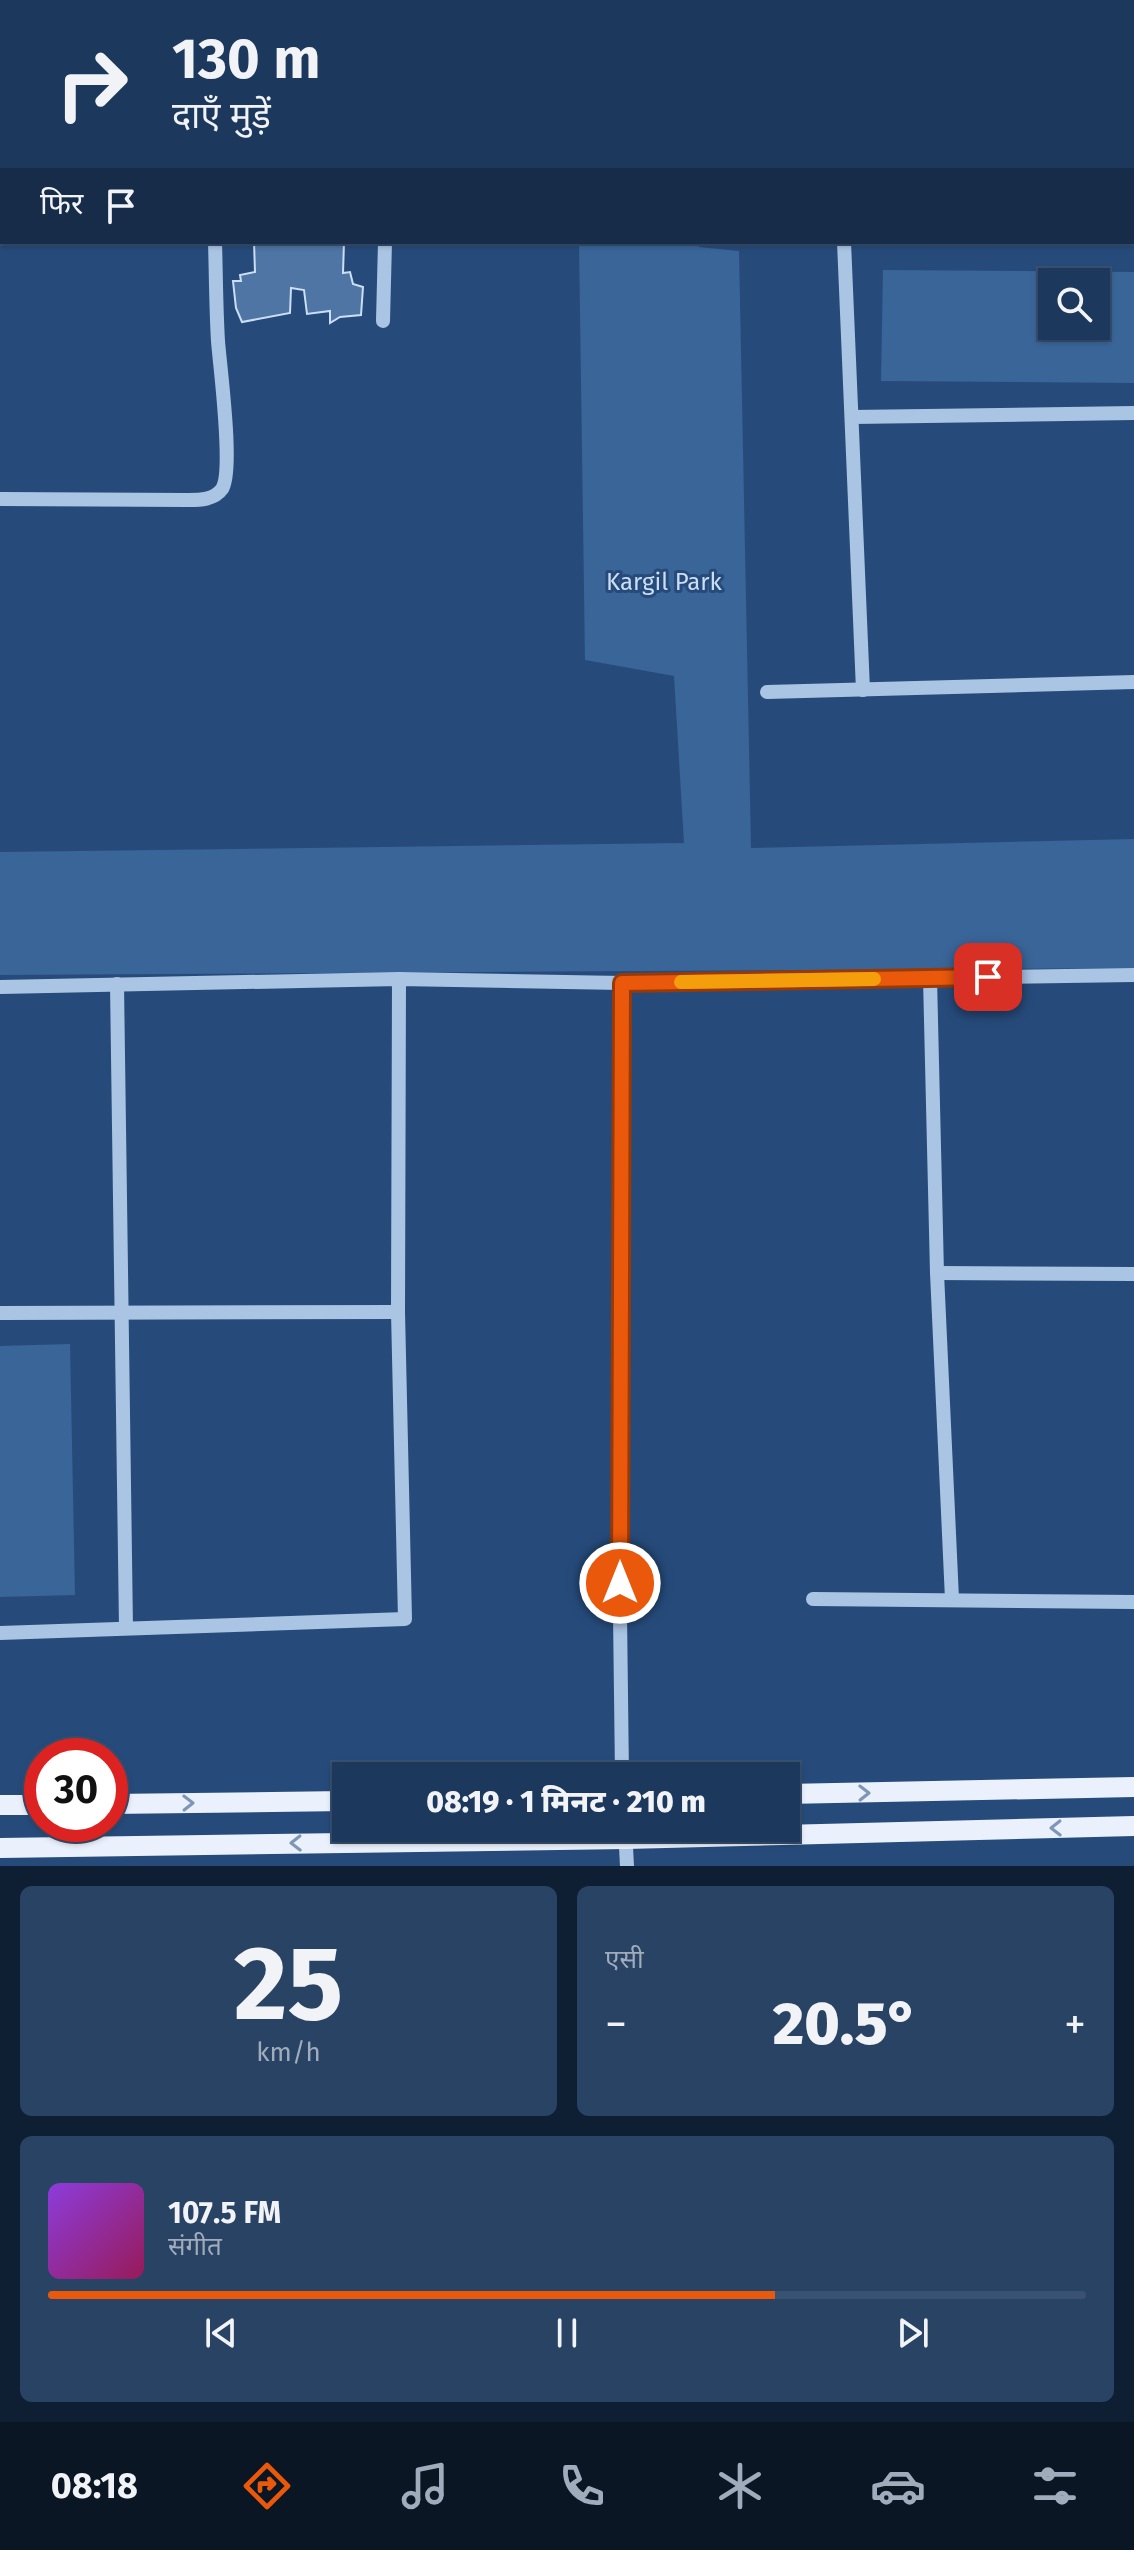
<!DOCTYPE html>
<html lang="hi">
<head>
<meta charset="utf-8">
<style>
  body { margin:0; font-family:"Fira Sans","Noto Sans Devanagari",sans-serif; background:#294365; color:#f1f3f6; height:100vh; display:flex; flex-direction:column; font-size:30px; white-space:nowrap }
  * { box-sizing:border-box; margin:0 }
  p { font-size:26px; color:#a0acbb }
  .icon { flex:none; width:44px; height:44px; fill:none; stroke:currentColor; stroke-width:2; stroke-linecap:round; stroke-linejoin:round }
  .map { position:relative; height:1866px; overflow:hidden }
  .panel { display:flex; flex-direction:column; gap:20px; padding:20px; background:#0f1f33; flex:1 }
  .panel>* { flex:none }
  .banner { position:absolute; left:0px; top:0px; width:1134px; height:244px; box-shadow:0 2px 6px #0004,0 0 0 2px #3a5272; background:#1c385c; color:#f1f3f6; overflow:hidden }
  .tools { position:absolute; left:1038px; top:268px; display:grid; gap:16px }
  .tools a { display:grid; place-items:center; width:72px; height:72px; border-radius:0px; background:#1c385c; box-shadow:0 2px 6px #0004,0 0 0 2px #3a5272; font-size:40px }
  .speed { position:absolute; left:24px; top:1738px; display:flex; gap:16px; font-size:40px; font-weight:700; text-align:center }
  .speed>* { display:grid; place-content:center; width:104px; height:104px; border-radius:50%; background:#1c385c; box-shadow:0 2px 6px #0004,0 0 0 2px #3a5272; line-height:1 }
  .speed .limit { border:12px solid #d22; background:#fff; color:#111 }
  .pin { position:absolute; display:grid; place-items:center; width:68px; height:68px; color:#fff; margin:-34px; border-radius:16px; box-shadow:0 4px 12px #0006 }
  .me { position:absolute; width:88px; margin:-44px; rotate:0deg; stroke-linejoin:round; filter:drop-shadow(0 0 6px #0008) }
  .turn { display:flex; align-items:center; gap:28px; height:168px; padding:0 40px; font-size:36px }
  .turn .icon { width:104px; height:104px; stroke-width:2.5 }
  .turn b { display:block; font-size:56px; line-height:68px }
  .then { display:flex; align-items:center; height:76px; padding:0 40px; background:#0003; gap:16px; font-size:30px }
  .big { font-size:60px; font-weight:800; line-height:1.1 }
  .panel .card { flex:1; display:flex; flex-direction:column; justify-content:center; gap:12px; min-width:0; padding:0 28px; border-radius:12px; background:#294365 }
  .panel .dial { align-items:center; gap:0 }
  .dial b { font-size:104px; line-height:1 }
  .song { display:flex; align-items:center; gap:24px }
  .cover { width:96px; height:96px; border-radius:12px; background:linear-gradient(135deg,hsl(270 70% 55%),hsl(330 70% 35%)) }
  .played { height:8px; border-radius:4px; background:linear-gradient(90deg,#ea580c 70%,#3a5272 70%) }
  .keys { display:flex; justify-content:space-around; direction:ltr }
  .heat { display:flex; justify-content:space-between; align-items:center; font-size:44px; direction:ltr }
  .panel .tiles { flex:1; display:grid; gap:20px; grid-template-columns:1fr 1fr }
  .card:last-child { grid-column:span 2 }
  .trip { position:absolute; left:332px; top:1762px; width:468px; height:80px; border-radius:0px; background:#1c385c; box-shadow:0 2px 6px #0004,0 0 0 2px #3a5272; font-weight:800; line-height:80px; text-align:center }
  .tabs { display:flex; height:128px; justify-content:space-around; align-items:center; background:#0b1625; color:#a0acbb }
  .tabs .icon { width:56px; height:56px }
  .tabs .current { color:#ea580c }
  .tabs b { font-size:36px; color:#f1f3f6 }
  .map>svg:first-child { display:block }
  .green { fill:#3a6598; fill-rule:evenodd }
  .building { fill:#4e75a4; stroke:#ccdef3; stroke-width:2 }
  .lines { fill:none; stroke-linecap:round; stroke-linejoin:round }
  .minor { stroke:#aac4e4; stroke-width:14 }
  .major { stroke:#eaf1fc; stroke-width:20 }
  .oneway { stroke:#7e96b5 }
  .route-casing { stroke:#983908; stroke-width:20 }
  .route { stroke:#ea580c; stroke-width:14 }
  .slow { stroke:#f59e0b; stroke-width:14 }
  .labels { text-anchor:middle; stroke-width:6; stroke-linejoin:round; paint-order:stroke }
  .park-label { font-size:24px; fill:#ccdef3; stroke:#264b7b }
</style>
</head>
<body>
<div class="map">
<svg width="1134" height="1866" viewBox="0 0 1134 1866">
  <rect width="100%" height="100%" fill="#264b7b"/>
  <!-- green -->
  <g class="green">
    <path d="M579,242H698L699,247L739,251L751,848L1134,839V968L0,975V852L684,843L674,676L585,660Z"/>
    <path d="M883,270L1134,272V383L881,381ZM1096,282V326H1052V282Z"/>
    <path d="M70,1344L75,1595L0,1597V1346Z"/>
  </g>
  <!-- building -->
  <g class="building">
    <path d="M247,0H350V2H248Z"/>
    <path d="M254,242H344L343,273L350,272L353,284L363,287L361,315L340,317L330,323V311L307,314L304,290L291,288L290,313L242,322L236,308L233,281H241L240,275L255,272Z"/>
  </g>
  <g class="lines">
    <!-- minor -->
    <g class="minor">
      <path d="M132,0L133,2"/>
      <path d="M390,2V0"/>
      <path d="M1009,2V0"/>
      <path d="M0,111L2,110"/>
      <path d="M1132,229L1134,228"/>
      <path d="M844,242L863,690"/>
      <path d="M383,321L385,242"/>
      <path d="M852,417L1134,413"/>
      <path d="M0,499L188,500C200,500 214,500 222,489C234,471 220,368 218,341C216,308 216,275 215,242"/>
      <path d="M767,692L1134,682"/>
      <path d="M930,978L937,1273L952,1599"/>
      <path d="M117,984L126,1628"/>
      <path d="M0,987L399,979L622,983L1134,975"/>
      <path d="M937,1273L1134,1274"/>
      <path d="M0,1313L398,1312"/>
      <path d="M813,1599L1134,1602"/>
      <path d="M0,1633L405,1619L398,1312L399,979"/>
      <path d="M622,1776L620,1614L622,983"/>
      <path d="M625,1828L627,1866"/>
    </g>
    <!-- major -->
    <g class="major">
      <path d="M786,1794L1134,1787"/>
      <path d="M110,1804L346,1801"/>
      <path d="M0,1805H42"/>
      <path d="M0,1848L626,1839L1134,1826"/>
    </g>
  </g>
  <!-- one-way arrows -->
  <defs><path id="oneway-chevron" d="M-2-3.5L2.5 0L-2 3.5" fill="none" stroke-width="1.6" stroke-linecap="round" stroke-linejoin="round" transform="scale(2)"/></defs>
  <g class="oneway">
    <use href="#oneway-chevron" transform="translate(864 1793) rotate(-1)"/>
    <use href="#oneway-chevron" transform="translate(188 1803) rotate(-1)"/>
    <use href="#oneway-chevron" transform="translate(1056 1828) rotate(179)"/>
    <use href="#oneway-chevron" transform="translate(296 1843) rotate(179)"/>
  </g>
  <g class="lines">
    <!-- route casing -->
    <g class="route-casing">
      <path id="route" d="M620,1583L622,983L988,977"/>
    </g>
    <!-- route -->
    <use href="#route" class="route"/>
    <!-- slow -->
    <path class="slow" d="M681,982L874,979"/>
  </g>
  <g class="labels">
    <!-- park labels -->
    <g class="park-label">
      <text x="664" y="590">Kargil Park</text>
    </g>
  </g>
</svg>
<div class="tools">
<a><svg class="icon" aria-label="search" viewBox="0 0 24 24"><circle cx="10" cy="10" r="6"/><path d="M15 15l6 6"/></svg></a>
</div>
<div class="speed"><div class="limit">30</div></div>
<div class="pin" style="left:988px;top:977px;background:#d93025"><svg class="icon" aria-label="arrive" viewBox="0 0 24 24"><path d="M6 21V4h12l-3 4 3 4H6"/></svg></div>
<svg class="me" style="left:620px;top:1583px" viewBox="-20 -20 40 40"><circle r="17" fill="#ea580c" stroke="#fff" stroke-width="3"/><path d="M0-11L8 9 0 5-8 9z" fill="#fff"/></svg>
<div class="trip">08:19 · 1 मिनट · 210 m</div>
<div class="banner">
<div class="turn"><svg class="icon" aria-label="right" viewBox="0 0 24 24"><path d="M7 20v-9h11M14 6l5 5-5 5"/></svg><div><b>130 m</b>दाएँ मुड़ें</div></div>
<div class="then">फिर<svg class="icon" aria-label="arrive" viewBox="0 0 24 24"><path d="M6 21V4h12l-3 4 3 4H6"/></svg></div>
</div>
</div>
<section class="panel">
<div class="tiles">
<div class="card dial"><b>25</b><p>km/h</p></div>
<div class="card"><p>एसी</p>
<div class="heat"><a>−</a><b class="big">20.5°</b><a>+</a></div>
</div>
<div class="card">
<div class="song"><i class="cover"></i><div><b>107.5 FM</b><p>संगीत</p></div></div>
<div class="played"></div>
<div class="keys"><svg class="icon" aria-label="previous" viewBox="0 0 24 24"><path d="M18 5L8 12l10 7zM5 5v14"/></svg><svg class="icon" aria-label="pause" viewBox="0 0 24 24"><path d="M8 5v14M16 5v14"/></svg><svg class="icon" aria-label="next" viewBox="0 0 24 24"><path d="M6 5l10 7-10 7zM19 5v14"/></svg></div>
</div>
</div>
</section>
<nav class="tabs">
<b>08:18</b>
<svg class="icon current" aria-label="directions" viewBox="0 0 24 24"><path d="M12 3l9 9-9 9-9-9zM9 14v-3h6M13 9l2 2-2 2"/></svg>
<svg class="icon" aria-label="music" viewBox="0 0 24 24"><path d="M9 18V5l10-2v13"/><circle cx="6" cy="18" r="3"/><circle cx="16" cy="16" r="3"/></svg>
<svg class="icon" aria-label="phone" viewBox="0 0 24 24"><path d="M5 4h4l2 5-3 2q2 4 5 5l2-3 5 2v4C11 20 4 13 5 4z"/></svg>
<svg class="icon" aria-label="climate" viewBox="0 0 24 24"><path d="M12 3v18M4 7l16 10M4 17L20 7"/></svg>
<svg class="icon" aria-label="car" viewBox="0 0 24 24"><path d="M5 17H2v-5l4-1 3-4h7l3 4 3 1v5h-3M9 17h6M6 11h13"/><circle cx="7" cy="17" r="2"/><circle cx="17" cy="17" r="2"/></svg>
<svg class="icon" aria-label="filters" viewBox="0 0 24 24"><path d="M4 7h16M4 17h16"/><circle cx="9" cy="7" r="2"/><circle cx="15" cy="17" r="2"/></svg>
</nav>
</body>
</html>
